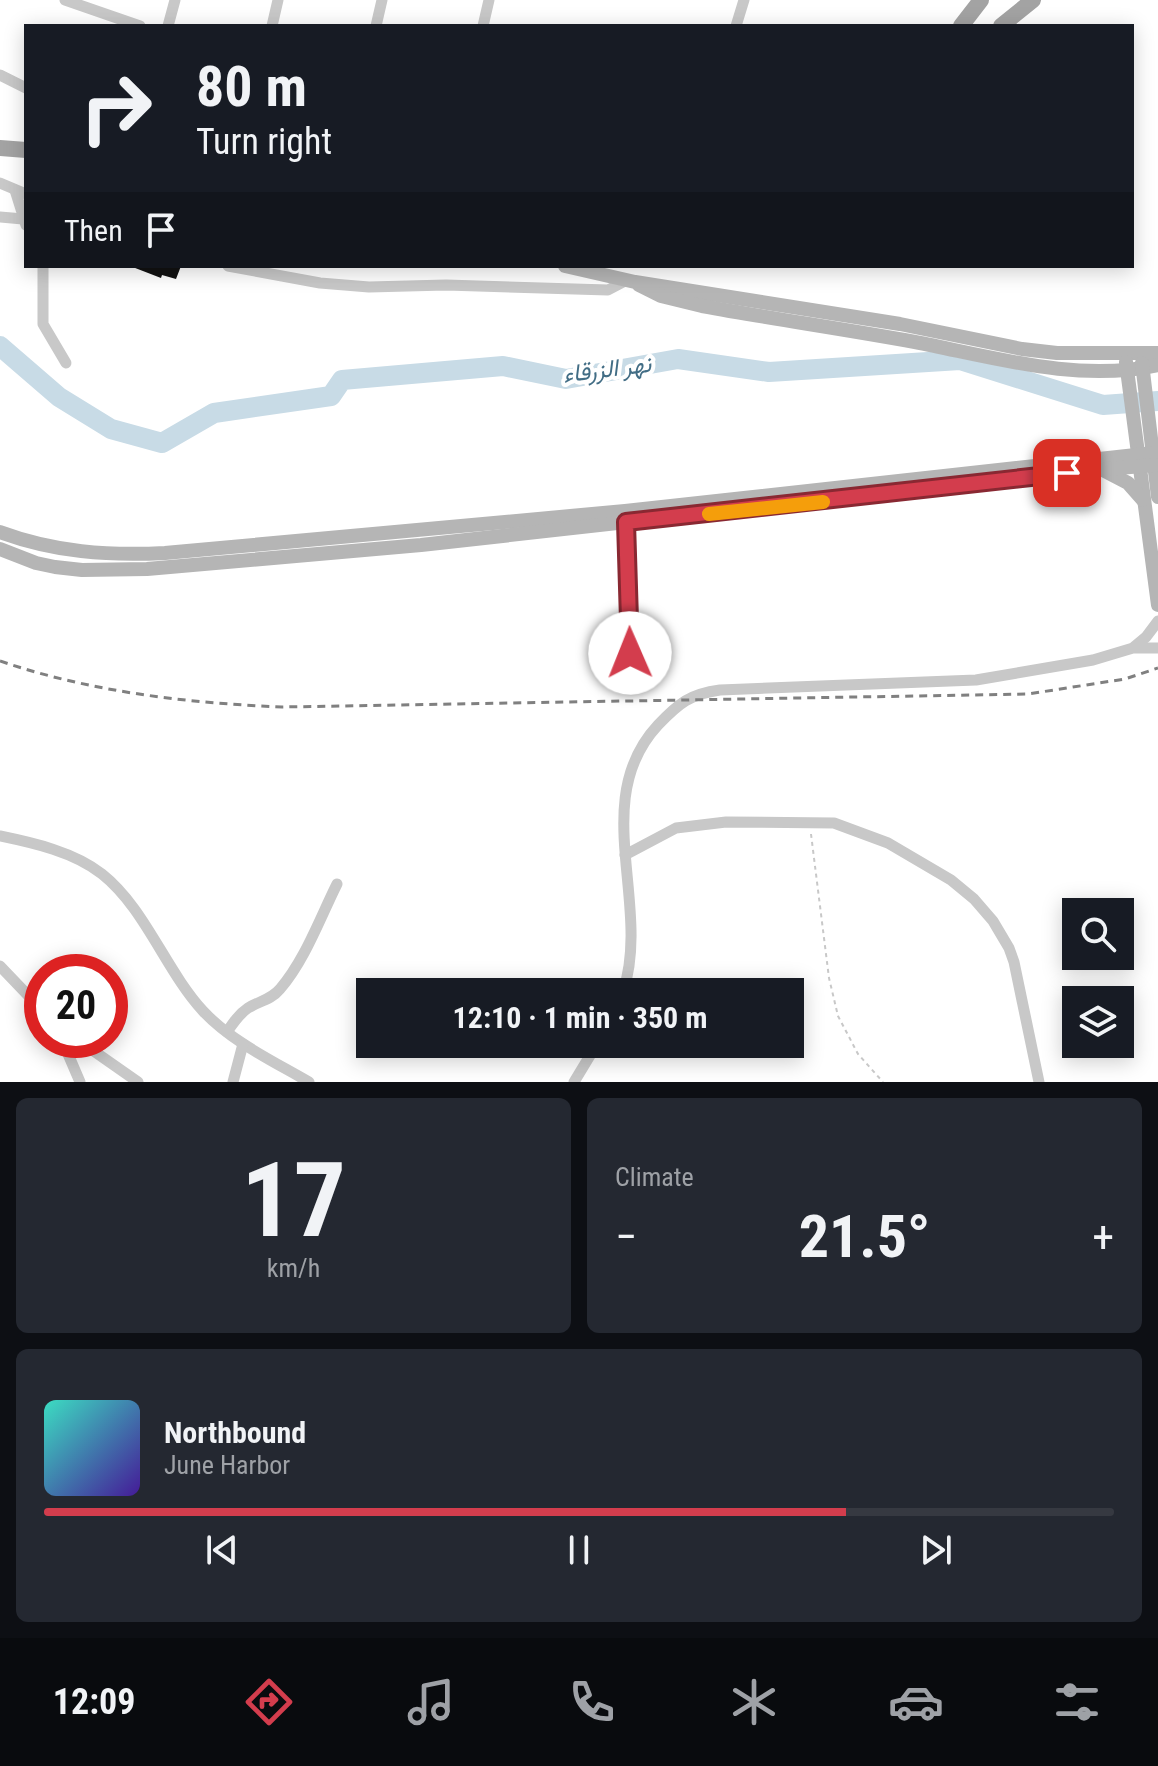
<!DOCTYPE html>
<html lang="en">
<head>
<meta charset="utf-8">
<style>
  body { margin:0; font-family:"Roboto Condensed",Vazirmatn,sans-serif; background:#242831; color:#f1f3f6; height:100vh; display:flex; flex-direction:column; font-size:30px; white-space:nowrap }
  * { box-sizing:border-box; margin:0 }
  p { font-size:26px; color:#9ea1a6 }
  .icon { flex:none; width:44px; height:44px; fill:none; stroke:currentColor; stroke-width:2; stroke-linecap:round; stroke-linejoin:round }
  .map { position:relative; height:1082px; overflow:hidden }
  .side { display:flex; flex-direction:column; gap:16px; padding:16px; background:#0d0f14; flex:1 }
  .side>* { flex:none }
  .banner { position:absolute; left:24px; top:24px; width:1110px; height:244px; border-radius:0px; box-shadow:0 4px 20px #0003; background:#171b24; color:#f1f3f6; overflow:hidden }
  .buttons { position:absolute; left:1062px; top:898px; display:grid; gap:16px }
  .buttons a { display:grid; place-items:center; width:72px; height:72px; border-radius:0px; background:#171b24; box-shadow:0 4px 20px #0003; font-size:40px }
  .speed { position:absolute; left:24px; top:954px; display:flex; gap:16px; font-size:40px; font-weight:700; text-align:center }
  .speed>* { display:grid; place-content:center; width:104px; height:104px; border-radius:50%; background:#171b24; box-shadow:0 4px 20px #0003; line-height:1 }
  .speed .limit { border:12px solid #d22; background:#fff; color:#111 }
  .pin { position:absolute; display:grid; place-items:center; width:68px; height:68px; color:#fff; margin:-34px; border-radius:16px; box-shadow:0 4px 12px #0006 }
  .me { position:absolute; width:88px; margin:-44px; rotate:359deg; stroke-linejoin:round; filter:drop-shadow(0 0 6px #0008) }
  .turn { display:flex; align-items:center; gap:28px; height:168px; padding:0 40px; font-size:36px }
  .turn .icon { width:104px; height:104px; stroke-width:2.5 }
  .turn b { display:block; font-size:56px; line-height:68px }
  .then { display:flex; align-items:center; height:76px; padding:0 40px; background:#0003; gap:16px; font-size:30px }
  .big { font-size:60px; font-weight:700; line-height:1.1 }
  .side .widget { flex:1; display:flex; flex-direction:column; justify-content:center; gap:12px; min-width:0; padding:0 28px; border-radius:12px; background:#242831 }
  .side .dial { align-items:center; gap:0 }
  .dial b { font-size:104px; line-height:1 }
  .song { display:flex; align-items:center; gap:24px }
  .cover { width:96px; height:96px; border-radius:12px; background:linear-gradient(135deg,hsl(170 70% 55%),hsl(260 70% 35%)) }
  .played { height:8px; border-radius:4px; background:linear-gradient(90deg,#d33d4d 75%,#363941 75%) }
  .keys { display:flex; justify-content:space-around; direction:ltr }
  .heat { display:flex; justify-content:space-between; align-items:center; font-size:44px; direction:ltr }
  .side .tiles { flex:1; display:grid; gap:16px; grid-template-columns:1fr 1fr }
  .widget:last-child { grid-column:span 2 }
  .trip { position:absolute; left:356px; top:978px; width:448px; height:80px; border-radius:0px; background:#171b24; box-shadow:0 4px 20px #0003; font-weight:700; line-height:80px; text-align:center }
  .tabs { display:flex; height:128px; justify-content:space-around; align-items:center; background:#090b0e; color:#9ea1a6 }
  .tabs .icon { width:56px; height:56px }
  .tabs .selected { color:#d33d4d }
  .tabs b { font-size:36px; color:#f1f3f6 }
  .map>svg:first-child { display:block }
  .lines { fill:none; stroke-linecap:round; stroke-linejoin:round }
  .river { stroke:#c8dbe6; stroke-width:20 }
  .building { fill:#121212 }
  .path { stroke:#c8c8c8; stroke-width:2; stroke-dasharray:4 4; stroke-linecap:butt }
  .lane { stroke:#c8c8c8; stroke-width:5 }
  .street { stroke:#c8c8c8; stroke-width:11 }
  .secondary { stroke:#b5b5b5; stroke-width:14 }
  .primary { stroke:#a3a3a3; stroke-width:16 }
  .rail { stroke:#808080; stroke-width:3; stroke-dasharray:8 6; stroke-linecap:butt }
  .route-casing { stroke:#892832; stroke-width:20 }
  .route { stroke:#d33d4d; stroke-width:14 }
  .slow { stroke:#f59e0b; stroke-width:14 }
  .labels { text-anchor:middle; stroke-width:8; stroke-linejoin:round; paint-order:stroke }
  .water-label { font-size:24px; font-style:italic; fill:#426d85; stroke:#fff }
</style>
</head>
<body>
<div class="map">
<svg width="1158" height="1082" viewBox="0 0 1158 1082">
  <rect width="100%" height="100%" fill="#fff"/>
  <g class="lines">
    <!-- river -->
    <path class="river" d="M0,346L59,397L111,429L162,443L214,413L331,396L342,380L503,366L566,379L678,359L769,372L960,360L1103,405L1158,401"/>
  </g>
  <!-- building -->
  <path class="building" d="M130,266H181L176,279L162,275L161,278Z"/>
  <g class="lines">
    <!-- path -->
    <path class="path" d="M811,834L829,978L838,1016L858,1054L883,1082"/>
    <!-- lane -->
    <path class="lane" d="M626,526L630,653"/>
    <!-- street -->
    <g class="street">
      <path d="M65,0L140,26"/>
      <path d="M168,26L175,0"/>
      <path d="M272,26L278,0"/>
      <path d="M376,26L382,0"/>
      <path d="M483,26L489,0"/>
      <path d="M736,26L744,0"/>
      <path d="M0,75L26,88"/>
      <path d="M0,183L26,194"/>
      <path d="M15,190L26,225"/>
      <path d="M0,217L23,219"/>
      <path d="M43,266V324L66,363"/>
      <path d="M228,266L320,283L369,287L446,285L608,290L627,280"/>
      <path d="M1134,647L1146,637L1158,621"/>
      <path d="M0,836C34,843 74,852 102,874C145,908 166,971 203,1011C232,1042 273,1061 309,1082"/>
      <path d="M625,855L676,828L726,822L834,823L888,843L951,880L974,899L993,921L1009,948L1014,962L1039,1082"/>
      <path d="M0,966L42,1010"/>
      <path d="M623,992C652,904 588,800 658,725C679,703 690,694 720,690L976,680L1093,660L1133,648H1158"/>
      <path d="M227,1032C233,1023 239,1014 248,1008C259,1001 271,1000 280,989C305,960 320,918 337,884"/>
      <path d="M62,1040L80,1082"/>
      <path d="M78,1040L138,1082"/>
      <path d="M233,1082L243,1044"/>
      <path d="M574,1082L597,1044"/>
    </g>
    <!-- secondary -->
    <g class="secondary">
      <path d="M565,266L635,282L900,324L1022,349L1057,353H1158"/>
      <path d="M639,285L661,296L702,306C773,319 844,329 915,342C993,357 1078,383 1158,365"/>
      <path d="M1126,362L1158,605"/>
      <path d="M1142,363L1158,497"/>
      <path d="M1103,470L1128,483L1143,500"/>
      <path d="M0,532C54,552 108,556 165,553L625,511L1154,453"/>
      <path d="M0,549L36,563L55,567L82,570L147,569L421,545L1094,470L1155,465"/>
    </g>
    <!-- primary -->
    <g class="primary">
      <path d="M961,26L981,0"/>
      <path d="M1001,26L1033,0"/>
      <path d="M0,148L26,150"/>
    </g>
    <!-- rail -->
    <path class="rail" d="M0,661C91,692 187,703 282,707L1028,694L1125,679L1158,668"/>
  </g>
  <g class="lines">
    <!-- route casing -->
    <g class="route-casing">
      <path id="route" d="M630,653L626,522L1067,473"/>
    </g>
    <!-- route -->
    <use href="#route" class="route"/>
    <!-- slow -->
    <path class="slow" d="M709,514L823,502"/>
  </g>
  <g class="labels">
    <!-- water labels -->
    <g class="water-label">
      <text transform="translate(607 369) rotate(-7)" y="8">نهر الزرقاء</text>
    </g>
  </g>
</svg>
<div class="buttons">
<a><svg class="icon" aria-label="search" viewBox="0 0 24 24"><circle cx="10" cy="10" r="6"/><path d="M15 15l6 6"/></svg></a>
<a><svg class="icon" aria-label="layers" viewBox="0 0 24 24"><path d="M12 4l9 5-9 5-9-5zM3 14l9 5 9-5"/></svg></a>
</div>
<div class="speed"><div class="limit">20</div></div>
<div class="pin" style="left:1067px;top:473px;background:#d93025"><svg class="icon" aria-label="arrive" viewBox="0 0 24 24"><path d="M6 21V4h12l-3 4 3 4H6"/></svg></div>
<svg class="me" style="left:630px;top:653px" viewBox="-20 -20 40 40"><circle r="19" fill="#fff"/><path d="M0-13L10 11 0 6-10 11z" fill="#d33d4d"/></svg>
<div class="trip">12:10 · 1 min · 350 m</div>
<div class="banner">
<div class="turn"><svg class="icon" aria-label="right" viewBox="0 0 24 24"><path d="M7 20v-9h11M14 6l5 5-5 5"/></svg><div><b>80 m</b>Turn right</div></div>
<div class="then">Then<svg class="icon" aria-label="arrive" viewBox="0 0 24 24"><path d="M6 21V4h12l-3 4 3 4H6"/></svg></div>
</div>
</div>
<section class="side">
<div class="tiles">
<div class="widget dial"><b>17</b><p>km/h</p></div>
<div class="widget"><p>Climate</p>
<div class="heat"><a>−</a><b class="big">21.5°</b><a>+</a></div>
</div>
<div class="widget">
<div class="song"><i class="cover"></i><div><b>Northbound</b><p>June Harbor</p></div></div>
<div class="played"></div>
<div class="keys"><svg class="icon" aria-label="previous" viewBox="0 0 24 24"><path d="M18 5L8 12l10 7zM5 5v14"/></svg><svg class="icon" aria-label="pause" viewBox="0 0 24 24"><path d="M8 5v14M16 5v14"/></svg><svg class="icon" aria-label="next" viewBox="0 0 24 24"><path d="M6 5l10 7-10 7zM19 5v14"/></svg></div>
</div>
</div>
</section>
<nav class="tabs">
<b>12:09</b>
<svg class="icon selected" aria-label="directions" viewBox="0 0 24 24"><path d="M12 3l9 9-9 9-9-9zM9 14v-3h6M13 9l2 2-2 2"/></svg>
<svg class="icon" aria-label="music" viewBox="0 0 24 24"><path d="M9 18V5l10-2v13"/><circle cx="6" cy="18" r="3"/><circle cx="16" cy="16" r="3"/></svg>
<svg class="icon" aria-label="phone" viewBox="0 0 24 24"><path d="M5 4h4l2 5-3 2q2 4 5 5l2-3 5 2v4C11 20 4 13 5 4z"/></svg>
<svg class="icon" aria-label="climate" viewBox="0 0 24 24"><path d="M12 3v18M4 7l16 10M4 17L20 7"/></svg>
<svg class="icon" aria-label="car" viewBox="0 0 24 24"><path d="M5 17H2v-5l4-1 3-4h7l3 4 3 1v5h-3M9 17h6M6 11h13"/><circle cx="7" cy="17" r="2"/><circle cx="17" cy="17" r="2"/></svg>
<svg class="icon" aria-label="filters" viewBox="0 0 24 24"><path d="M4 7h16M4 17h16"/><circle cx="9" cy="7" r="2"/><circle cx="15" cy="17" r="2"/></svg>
</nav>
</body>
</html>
